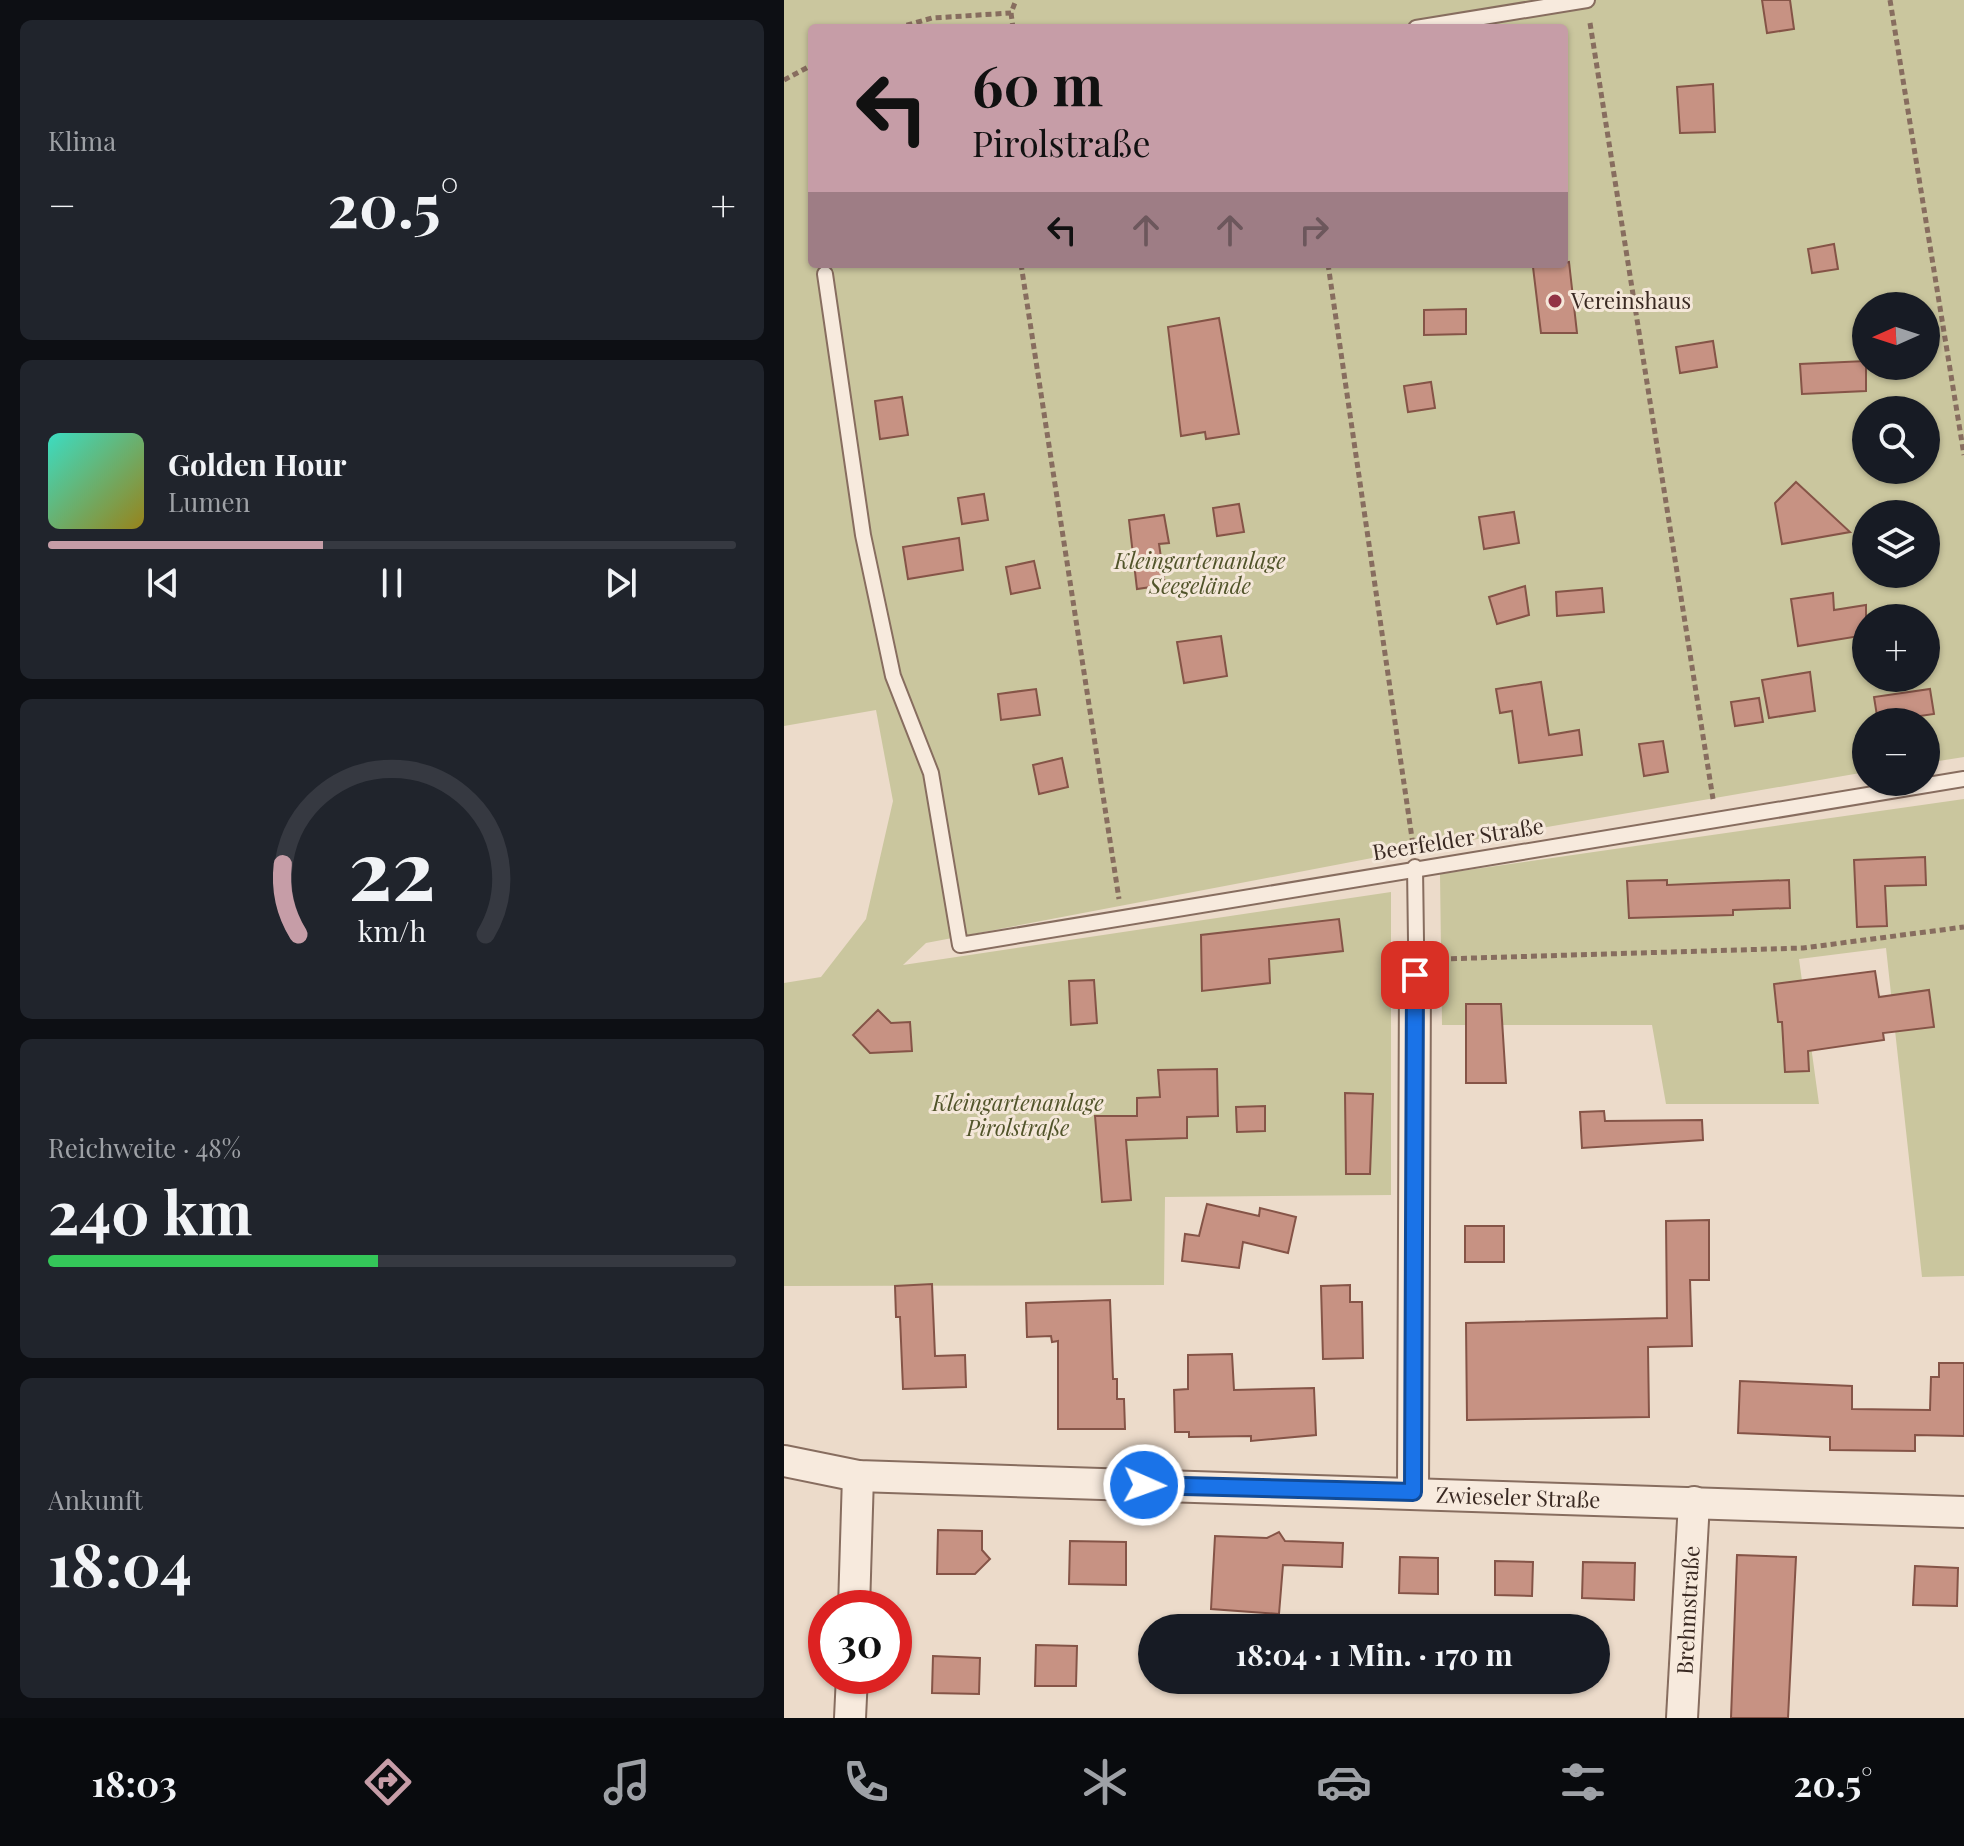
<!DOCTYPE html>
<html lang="de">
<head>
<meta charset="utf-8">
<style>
  body { margin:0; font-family:"Playfair Display",serif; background:#20242c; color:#f1f3f6; height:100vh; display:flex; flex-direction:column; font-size:30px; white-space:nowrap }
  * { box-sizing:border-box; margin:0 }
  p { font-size:26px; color:#9ea1a6 }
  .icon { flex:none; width:44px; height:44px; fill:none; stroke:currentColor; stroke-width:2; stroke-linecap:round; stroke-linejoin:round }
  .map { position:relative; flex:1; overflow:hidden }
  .panel { display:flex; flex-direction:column; gap:20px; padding:20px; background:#0d0f14; width:784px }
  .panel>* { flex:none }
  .top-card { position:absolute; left:24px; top:24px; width:760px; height:244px; border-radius:8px; box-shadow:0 2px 6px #0004; background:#c69da7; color:#111; overflow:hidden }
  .needle { width:52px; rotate:267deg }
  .controls { position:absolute; left:1068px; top:292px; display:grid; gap:16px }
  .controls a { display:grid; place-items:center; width:88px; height:88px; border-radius:50%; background:#171b24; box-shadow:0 2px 6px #0004; font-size:40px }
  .speed { position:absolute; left:24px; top:1590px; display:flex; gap:16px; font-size:40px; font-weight:700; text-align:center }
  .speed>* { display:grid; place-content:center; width:104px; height:104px; border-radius:50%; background:#171b24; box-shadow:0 2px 6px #0004; line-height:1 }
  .speed .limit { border:12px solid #d22; background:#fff; color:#111 }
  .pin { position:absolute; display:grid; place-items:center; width:68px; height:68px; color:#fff; margin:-34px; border-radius:16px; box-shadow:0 4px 12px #0006 }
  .me { position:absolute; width:88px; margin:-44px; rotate:92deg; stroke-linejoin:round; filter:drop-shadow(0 0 6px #0008) }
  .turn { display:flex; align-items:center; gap:28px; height:168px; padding:0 32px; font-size:36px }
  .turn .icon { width:104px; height:104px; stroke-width:2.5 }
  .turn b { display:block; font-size:56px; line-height:68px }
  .lanes { display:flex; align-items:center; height:76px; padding:0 32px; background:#0003; justify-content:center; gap:40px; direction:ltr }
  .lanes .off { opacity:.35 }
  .big { font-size:60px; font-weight:700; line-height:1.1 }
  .panel .card { flex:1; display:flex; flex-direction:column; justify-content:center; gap:12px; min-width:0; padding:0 28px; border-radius:12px; background:#20242c }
  .panel .dial { align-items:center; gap:0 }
  .dial svg { height:208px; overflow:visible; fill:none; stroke:#363941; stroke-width:7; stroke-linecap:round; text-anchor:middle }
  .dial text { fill:#f1f3f6; stroke:none }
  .song { display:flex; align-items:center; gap:24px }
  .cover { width:96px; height:96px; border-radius:12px; background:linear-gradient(135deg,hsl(170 70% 55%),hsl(50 70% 35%)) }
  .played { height:8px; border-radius:4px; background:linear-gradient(90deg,#c69da7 40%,#363941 40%) }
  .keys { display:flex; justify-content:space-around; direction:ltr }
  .heat { display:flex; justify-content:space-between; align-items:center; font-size:44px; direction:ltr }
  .charge { height:12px; border-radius:6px; background:linear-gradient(90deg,#34c759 48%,#363941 0) }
  .trip { position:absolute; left:354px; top:1614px; width:472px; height:80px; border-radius:40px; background:#171b24; box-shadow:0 2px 6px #0004; font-weight:700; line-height:80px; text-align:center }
  .dock { display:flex; height:128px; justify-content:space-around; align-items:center; background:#090b0e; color:#9ea1a6 }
  .dock .icon { width:56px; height:56px }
  .dock .on { color:#c69da7 }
  .dock b { font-size:36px; color:#f1f3f6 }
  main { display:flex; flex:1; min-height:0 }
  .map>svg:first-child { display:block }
  .green { fill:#cac69e; fill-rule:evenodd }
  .building { fill:#c79283; stroke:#855447; stroke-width:2 }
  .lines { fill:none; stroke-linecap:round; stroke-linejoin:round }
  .lane-casing { stroke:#876d5f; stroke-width:18 }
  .street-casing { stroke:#876d5f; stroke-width:34 }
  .path { stroke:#876d5f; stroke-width:5; stroke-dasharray:6 4; stroke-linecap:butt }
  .lane { stroke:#f7eadd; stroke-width:14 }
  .street { stroke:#f7eadd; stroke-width:30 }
  .route-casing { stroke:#114b97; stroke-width:20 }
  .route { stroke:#1a73e8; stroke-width:14 }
  .poi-dot { fill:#923446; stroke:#f4e7d9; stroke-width:3 }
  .labels { text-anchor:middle; stroke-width:6; stroke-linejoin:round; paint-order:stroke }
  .poi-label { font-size:22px; fill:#392922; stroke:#f4e7d9; text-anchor:start }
  .park-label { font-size:22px; font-style:italic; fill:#51542a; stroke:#f4e7d9 }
  .street-label { font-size:22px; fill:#392922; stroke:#f4e7d9 }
</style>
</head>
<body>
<main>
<section class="panel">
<div class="card"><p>Klima</p>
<div class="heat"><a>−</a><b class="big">20.5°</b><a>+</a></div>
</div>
<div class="card">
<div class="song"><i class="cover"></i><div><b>Golden Hour</b><p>Lumen</p></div></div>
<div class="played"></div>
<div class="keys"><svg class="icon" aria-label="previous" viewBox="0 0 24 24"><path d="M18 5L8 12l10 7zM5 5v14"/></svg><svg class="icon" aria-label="pause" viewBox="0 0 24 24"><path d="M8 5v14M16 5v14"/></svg><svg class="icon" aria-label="next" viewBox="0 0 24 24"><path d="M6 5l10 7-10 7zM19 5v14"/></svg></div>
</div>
<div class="card dial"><svg viewBox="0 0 100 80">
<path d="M14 69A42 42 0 1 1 86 69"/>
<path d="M14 69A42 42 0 0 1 8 42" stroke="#c69da7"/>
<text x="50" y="56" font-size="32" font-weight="700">22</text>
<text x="50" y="72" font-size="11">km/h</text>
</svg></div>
<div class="card"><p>Reichweite · 48%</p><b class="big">240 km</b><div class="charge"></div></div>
<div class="card"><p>Ankunft</p><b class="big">18:04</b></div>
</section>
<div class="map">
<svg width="1180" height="1718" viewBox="0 0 1180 1718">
  <rect width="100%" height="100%" fill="#ecdbca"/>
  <!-- green -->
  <g class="green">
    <path d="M0,0H1180V757L1142,763V722H1082V772L630,850L142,943L119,965L607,892V1195L381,1197L380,1285L0,1286V983L37,977L82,919L109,801L92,710L0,726ZM28,28H780V264H28ZM1082,306H1142V366H1082ZM1082,410H1142V470H1082ZM1082,514H1142V574H1082ZM1082,618H1142V678H1082Z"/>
    <path d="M1180,799V1276L1138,1277L1102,948L1015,959L1035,1104H882L868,1025H658L656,874Z"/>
  </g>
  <!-- building -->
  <g class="building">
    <path d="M978,0H1006L1010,29L983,33Z"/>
    <path d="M929,84L931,132L896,133L893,87Z"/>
    <path d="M1050,244L1054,269L1028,273L1024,249Z"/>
    <path d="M785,262L793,333H757L749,267Z"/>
    <path d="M682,309V334L640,335V310Z"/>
    <path d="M435,318L455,434L422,439L421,432L397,436L384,327Z"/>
    <path d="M929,341L933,367L896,373L892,347Z"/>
    <path d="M1082,361V391L1018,394L1016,364Z"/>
    <path d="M647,382L651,408L624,412L620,386Z"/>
    <path d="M118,397L124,435L96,439L91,401Z"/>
    <path d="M1012,482L1066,532L998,544L991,503Z"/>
    <path d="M200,494L204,520L178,524L174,498Z"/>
    <path d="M455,504L460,532L433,536L429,508Z"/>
    <path d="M730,512L735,543L700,549L695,517Z"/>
    <path d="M380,515L385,543L375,544L381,585L353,589L345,520Z"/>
    <path d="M175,538L179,570L124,579L119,547Z"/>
    <path d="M250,561L256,588L227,594L222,567Z"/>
    <path d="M741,586L745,615L713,624L705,597Z"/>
    <path d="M818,588L820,612L773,616L772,592Z"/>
    <path d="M1049,593L1050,610L1082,605V635L1014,646L1007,599Z"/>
    <path d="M437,636L443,676L400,683L393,642Z"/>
    <path d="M1026,672L1031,711L985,718L978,680Z"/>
    <path d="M757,682L765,735L795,730L798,755L735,763L728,711L716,713L712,689Z"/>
    <path d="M252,689L256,715L217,720L214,694Z"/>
    <path d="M1146,689L1150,714L1094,722L1090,697Z"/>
    <path d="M975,698L979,722L951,726L947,702Z"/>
    <path d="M879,741L884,772L860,776L855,744Z"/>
    <path d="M278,758L284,787L255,794L249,765Z"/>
    <path d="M1141,857L1142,885L1101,886L1103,926L1073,927L1070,860Z"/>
    <path d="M883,880V885L1005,880L1006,908L949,910V915L845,918L843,881Z"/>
    <path d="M555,919L559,951L485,959L486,983L418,991L417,935Z"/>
    <path d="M1091,971L1095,997L1145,990L1150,1027L1099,1033L1100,1040L1024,1051L1025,1071L1001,1072L998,1022H994L990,984Z"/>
    <path d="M310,980L313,1023L287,1025L285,981Z"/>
    <path d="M682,1004H717L722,1083H682Z"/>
    <path d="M94,1010L107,1023L126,1022L128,1051L86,1053L69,1035Z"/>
    <path d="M433,1069L434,1116L403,1117V1138L342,1140L347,1200L318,1202L311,1116H353V1098L376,1097L374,1070Z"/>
    <path d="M561,1093L589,1094L586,1174H562Z"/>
    <path d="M481,1106V1131L453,1132L452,1107Z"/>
    <path d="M820,1111L821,1121L918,1120L919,1140L798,1148L796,1112Z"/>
    <path d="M423,1204L475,1216L476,1208L512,1217L504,1253L459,1242L455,1268L398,1261L401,1234L415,1236Z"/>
    <path d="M925,1220V1280H906L908,1346L864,1347L865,1417L683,1420L682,1323L883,1318L882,1221Z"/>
    <rect x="681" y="1226" width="39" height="36"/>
    <path d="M148,1284L151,1356L181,1355L182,1387L119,1389L116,1317H112L111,1286Z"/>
    <path d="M566,1285V1302H578L579,1358L539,1359L537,1286Z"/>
    <path d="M326,1300L329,1379H333V1399H340L341,1429H274V1341L268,1342L267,1336L243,1337L242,1303Z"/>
    <path d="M448,1354L450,1390L530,1388L532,1435L467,1441V1436L405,1437V1432H391L390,1390L404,1389V1355Z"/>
    <path d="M1155,1363H1180V1436L1131,1435V1451L1046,1450V1437L954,1433L956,1381L1068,1386V1409L1146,1410L1147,1377H1155Z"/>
    <path d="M154,1530L198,1531V1550L206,1559L191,1574H153Z"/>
    <path d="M495,1532L501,1541L559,1543L558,1567L499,1565L495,1614L427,1609L431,1536L483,1538Z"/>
    <path d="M286,1541L342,1542V1585L285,1584Z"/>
    <path d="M953,1555L1012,1557L1004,1718H947Z"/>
    <path d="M616,1557L654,1558V1594L615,1593Z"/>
    <path d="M711,1561L749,1562L748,1596L711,1595Z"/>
    <path d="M799,1562L851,1563L850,1600L798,1598Z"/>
    <path d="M1131,1566L1174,1568L1173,1606L1129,1605Z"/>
    <path d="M252,1645L293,1646L292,1686H251Z"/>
    <path d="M149,1656L196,1658L195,1694L148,1693Z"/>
  </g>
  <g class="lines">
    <!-- lane casing -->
    <g class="lane-casing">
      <g id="lane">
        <path d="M632,28L803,0"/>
        <path d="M41,274L79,535L109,676L147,773L176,945L1180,779"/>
        <path d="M631,867L632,941"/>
      </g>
    </g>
    <!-- street casing -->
    <g class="street-casing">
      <g id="street">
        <path id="s1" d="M0,1461L74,1476L1180,1512"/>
        <path d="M629,1492L631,975"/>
        <path d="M70,1608L74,1476"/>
        <path d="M66,1718L68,1676"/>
        <path id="s2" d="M898,1718L910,1502"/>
      </g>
    </g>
    <!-- path -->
    <g class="path">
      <path d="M1106,0L1180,455"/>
      <path d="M227,13L229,28"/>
      <path d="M806,23L929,799"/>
      <path d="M113,28L148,18L227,13L232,0"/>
      <path d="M0,80L28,65"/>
      <path d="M237,264L335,899"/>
      <path d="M544,264L629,845"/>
      <path d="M657,959L1019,948L1180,927"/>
    </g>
    <!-- lane -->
    <use href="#lane" class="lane"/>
    <!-- street -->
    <use href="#street" class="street"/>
  </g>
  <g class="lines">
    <!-- route casing -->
    <g class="route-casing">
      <path id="route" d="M360,1485L629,1492L631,975"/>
    </g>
    <!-- route -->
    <use href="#route" class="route"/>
  </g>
  <!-- markers -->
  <circle class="poi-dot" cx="771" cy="301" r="8"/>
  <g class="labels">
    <!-- poi labels -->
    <g class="poi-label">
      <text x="787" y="309">Vereinshaus</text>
    </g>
    <!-- park labels -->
    <g class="park-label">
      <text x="416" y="569">Kleingartenanlage<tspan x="416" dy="25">Seegelände</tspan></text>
      <text x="234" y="1111">Kleingartenanlage<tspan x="234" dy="25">Pirolstraße</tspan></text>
    </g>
    <!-- street labels -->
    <g class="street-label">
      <text transform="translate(674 839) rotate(-9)" y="8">Beerfelder Straße</text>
      <text dy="8" stroke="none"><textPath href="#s1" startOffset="736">Zwieseler Straße</textPath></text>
      <text dy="8" stroke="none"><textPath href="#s2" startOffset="108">Brehmstraße</textPath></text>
    </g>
  </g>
</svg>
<div class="controls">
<a><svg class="needle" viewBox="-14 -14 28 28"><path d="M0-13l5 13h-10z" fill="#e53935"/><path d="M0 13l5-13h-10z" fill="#9ea1a6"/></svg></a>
<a><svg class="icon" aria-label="search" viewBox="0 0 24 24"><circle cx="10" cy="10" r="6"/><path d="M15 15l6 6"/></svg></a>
<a><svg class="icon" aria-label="layers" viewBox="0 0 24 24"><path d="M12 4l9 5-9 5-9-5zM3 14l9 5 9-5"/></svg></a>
<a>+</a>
<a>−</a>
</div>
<div class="speed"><div class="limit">30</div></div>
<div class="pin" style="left:631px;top:975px;background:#d93025"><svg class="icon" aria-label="arrive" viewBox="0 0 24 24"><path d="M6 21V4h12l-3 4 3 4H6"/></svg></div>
<svg class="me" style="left:360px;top:1485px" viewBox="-20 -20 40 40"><circle r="17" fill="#1a73e8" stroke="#fff" stroke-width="3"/><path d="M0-11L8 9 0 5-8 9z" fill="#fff"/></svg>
<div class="trip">18:04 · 1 Min. · 170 m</div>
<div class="top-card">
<div class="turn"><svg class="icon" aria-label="left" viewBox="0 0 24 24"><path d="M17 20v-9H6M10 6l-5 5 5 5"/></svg><div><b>60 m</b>Pirolstraße</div></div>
<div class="lanes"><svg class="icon" aria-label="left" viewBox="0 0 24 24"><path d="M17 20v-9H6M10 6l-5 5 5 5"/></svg><svg class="icon off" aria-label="ahead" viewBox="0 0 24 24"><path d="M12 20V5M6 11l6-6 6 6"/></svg><svg class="icon off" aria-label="ahead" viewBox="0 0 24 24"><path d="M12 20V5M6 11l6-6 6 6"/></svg><svg class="icon off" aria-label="right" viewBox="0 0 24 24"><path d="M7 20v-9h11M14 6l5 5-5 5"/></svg></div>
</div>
</div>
</main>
<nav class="dock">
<b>18:03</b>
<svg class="icon on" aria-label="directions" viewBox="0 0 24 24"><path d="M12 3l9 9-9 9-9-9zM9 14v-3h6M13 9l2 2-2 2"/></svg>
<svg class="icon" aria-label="music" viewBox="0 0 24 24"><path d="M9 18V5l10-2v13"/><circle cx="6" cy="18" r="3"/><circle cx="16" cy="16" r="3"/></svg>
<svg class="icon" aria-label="phone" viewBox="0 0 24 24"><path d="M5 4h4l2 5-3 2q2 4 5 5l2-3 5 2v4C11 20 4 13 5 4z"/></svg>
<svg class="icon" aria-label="climate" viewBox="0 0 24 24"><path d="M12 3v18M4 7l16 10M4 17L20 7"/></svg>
<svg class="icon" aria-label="car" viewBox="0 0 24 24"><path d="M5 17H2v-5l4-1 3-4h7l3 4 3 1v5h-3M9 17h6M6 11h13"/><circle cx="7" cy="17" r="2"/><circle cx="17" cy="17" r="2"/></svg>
<svg class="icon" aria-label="filters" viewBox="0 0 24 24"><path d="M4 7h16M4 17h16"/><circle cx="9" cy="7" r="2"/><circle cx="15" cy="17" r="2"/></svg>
<b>20.5°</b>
</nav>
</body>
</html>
